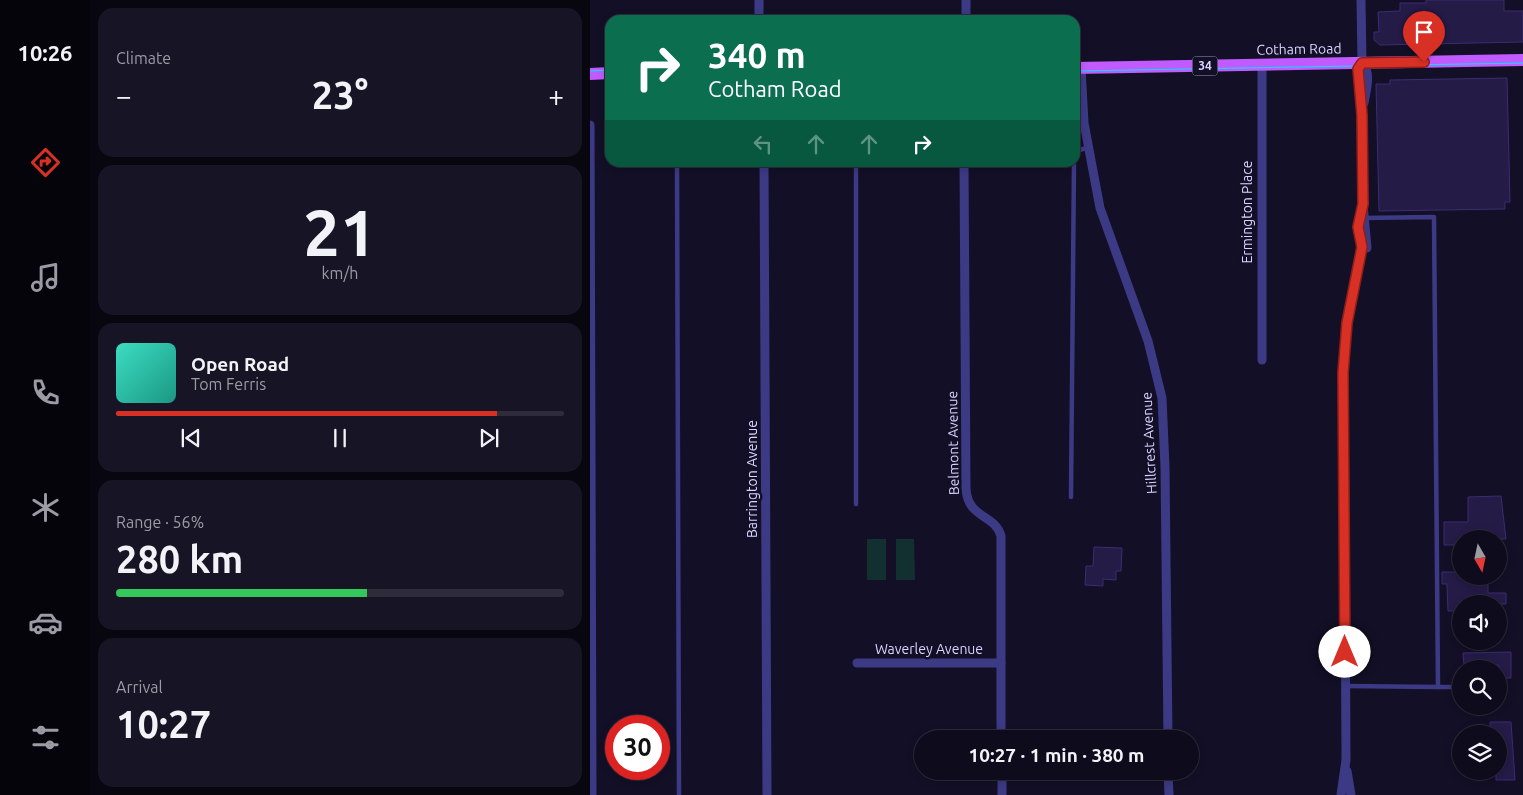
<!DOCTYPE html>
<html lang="en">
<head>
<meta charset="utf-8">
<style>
  body { margin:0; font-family:Ubuntu,sans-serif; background:#171425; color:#f1f3f6; height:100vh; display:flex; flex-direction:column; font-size:19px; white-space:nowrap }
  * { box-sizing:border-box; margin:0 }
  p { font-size:16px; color:#9b9ba3 }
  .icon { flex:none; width:28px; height:28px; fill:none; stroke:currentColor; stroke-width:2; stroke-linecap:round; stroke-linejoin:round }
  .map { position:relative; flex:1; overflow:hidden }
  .panel { display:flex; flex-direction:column; gap:8px; padding:8px; background:#08060f; width:500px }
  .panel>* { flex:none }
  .guide { position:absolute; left:15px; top:15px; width:475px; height:152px; border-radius:15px; box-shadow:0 2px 8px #0003,0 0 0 1px #2e2b3b; background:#0b6e4f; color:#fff; overflow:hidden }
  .needle { width:32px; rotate:171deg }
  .tools { position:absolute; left:862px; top:530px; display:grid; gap:10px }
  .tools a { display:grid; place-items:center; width:55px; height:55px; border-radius:50%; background:#0e0b1c; box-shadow:0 2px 8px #0003,0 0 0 1px #2e2b3b; font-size:25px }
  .speed { position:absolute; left:15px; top:715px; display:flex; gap:10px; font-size:25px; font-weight:700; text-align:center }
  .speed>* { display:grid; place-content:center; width:65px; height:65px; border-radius:50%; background:#0e0b1c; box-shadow:0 2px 8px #0003,0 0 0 1px #2e2b3b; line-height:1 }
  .speed .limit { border:8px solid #d22; background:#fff; color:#111 }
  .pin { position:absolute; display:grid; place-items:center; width:42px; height:42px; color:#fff; margin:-51px -21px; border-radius:50% 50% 50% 0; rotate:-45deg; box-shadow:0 0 5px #0007 }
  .pin .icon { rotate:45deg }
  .me { position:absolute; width:55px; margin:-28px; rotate:0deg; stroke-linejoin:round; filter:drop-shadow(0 0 4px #0008) }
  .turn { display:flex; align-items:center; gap:18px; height:105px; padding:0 20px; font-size:22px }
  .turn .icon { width:65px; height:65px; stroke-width:2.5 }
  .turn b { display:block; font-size:35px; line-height:42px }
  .lanes { display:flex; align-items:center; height:48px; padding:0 20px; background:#0003; justify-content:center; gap:25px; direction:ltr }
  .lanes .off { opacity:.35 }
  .big { font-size:38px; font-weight:700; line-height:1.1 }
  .panel .card { flex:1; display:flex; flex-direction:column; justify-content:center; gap:8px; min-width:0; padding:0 18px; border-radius:15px; background:#171425 }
  .panel .dial { align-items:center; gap:0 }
  .dial b { font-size:65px; line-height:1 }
  .song { display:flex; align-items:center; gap:15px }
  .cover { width:60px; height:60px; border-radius:8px; background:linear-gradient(135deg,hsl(170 70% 55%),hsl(170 70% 35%)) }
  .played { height:5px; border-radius:2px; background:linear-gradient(90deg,#d93025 85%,#2e2b3b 85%) }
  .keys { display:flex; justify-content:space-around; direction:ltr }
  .heat { display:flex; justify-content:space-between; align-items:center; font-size:28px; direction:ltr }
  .charge { height:8px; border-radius:4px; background:linear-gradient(90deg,#34c759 56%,#2e2b3b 0) }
  .trip { position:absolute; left:324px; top:730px; width:285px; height:50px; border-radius:25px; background:#0e0b1c; box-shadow:0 2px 8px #0003,0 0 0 1px #2e2b3b; font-weight:700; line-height:50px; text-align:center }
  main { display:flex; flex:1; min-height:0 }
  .tabs { display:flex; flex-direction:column; width:90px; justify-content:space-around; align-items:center; background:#06040b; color:#9b9ba3 }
  .tabs .icon { width:35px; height:35px }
  .tabs .current { color:#d93025 }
  .tabs b { font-size:22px; color:#f1f3f6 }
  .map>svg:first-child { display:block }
  .green { fill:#12302f }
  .building { fill:#241b47; stroke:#3b2d73 }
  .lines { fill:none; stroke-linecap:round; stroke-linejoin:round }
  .service { stroke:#3d3a85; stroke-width:4.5 }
  .minor { stroke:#3d3a85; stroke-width:9 }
  .primary { stroke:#c25bff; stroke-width:12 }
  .tram { stroke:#00e5ff; stroke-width:1 }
  .route-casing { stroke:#8d1f18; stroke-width:12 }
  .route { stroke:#d93025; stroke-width:9 }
  .labels { text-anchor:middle; stroke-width:5; stroke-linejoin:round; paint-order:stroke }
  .shield { fill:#130f26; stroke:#9e99be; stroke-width:1 }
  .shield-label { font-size:12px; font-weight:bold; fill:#d9d4ff }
  .street-label { font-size:14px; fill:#d9d4ff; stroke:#130f26 }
</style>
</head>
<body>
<main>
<nav class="tabs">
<b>10:26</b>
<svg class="icon current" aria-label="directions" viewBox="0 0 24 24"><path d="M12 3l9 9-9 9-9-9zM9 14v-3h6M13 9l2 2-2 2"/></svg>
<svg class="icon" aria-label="music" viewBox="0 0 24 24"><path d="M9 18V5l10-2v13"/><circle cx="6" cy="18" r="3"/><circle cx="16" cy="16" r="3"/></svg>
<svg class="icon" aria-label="phone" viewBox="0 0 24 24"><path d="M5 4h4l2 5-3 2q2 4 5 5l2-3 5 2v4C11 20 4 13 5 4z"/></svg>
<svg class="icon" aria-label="climate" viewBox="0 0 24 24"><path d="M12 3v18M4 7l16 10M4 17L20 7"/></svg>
<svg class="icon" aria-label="car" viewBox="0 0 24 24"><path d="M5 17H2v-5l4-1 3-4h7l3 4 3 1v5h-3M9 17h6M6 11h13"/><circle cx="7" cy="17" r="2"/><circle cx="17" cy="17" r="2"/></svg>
<svg class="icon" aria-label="filters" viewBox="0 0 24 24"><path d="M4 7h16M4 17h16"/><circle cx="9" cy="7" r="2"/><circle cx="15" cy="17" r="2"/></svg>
</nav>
<section class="panel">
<div class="card"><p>Climate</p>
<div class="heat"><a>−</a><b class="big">23°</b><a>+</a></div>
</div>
<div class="card dial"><b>21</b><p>km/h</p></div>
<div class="card">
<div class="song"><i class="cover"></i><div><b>Open Road</b><p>Tom Ferris</p></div></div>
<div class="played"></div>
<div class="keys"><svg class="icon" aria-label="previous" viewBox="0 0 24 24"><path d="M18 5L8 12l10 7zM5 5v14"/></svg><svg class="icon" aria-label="pause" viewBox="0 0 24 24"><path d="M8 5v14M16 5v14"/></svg><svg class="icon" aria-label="next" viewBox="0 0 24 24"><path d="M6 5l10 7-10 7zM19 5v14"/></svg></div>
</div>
<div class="card"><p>Range · 56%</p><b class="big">280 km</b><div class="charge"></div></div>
<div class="card"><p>Arrival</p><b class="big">10:27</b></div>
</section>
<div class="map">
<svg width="933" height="795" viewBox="0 0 933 795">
  <rect width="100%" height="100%" fill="#130f26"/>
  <!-- green -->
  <g class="green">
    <rect x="277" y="539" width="19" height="41"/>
    <path d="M306,539H324L325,580H306Z"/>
  </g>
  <!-- building -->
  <g class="building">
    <path d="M836,0H914V11H933V42L790,45L784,40V32H789L788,12L810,11V3H836Z"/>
    <path d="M917,78L920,202H915V209L789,211L786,84H800V80Z"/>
    <path d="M911,496L916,539H871V545H854V522H878V497Z"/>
    <path d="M504,547L532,548L531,571H526V580L513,579V586L495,585L496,566H503Z"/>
    <path d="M852,572H871V576H898V593H916V604H871V611H858L857,584H852Z"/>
    <path d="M921,652V678H909V665L874,666L873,653Z"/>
    <path d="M900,722H921L925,780H906V771H909V734L900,732Z"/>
  </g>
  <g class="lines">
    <!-- service -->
    <g class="service">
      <path d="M485,151L497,148"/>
      <path d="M87,162L89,795"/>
      <path d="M266,162V504"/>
      <path d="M481,497L484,162"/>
      <path d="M755,686L848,687L844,217L773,218"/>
      <path d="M848,687H865"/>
    </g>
    <!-- minor -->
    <g class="minor">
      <path d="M376,0V20"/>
      <path d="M771,0L772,63"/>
      <path d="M169,20V0"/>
      <path d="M772,63L769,66L768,76L772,115L773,204L777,248"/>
      <path d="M772,63C782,72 776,91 774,103"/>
      <path d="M672,65V360"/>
      <path d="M491,68L494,123L510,208L558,341L572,398L575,467L578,739"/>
      <path d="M0,125L2,795"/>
      <path d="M174,162L177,795"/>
      <path d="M374,162L376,489C378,519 405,514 411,536V739"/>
      <path d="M267,663H411"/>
      <path d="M412,771V795"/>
      <path d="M578,771L579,795"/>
      <path d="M757,771L761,795"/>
      <path d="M751,795L756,760L754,357L757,323L772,247L768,227L773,204"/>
    </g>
    <!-- primary -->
    <g class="primary">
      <path d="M485,68L933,60"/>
      <path d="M0,74L20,73"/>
    </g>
    <!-- tram -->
    <g class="tram">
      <path d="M0,71L20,70"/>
      <path d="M485,71L933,63"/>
    </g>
  </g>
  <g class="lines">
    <!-- route casing -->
    <g class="route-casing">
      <path id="route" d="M755,652L753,373L757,323L772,247L768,227L773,204L772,115L768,69L772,63L834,62"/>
    </g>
    <!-- route -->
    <use href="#route" class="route"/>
  </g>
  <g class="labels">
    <!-- shield labels -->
    <rect class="shield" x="602.5" y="56.5" width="25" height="19" rx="4"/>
    <g class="shield-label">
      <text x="615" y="70">34</text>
    </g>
    <!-- street labels -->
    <g class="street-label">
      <text transform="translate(709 49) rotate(-1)" y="5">Cotham Road</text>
      <text transform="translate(657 212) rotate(-90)" y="5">Ermington Place</text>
      <text transform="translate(363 443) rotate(-91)" y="5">Belmont Avenue</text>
      <text transform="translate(559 443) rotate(-93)" y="5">Hillcrest Avenue</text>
      <text transform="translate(162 479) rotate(-90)" y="5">Barrington Avenue</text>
      <text x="339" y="654">Waverley Avenue</text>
    </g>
  </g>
</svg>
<div class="tools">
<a><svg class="needle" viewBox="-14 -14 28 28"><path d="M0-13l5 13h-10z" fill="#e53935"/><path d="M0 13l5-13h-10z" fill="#9b9ba3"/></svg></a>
<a><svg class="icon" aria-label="sound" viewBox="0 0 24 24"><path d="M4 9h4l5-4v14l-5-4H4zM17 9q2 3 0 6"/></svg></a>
<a><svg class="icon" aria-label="search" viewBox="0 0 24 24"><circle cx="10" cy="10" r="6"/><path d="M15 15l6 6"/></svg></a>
<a><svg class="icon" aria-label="layers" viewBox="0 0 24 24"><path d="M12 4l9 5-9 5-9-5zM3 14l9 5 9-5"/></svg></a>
</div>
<div class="speed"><div class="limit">30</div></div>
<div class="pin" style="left:834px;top:62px;background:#d93025"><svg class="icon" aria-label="arrive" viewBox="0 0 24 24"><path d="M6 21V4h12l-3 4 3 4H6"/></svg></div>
<svg class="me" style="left:755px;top:652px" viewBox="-20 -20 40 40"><circle r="19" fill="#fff"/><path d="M0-13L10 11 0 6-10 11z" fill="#d93025"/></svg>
<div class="trip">10:27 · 1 min · 380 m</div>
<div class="guide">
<div class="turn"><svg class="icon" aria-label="right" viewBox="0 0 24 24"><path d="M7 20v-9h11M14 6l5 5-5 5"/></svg><div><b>340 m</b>Cotham Road</div></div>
<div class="lanes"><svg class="icon off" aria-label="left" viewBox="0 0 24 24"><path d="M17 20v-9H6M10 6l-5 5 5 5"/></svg><svg class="icon off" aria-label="ahead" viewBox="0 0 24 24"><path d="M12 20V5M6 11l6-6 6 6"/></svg><svg class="icon off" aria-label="ahead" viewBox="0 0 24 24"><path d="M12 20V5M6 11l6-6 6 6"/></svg><svg class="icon" aria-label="right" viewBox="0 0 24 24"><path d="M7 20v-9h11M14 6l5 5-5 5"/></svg></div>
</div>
</div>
</main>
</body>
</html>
